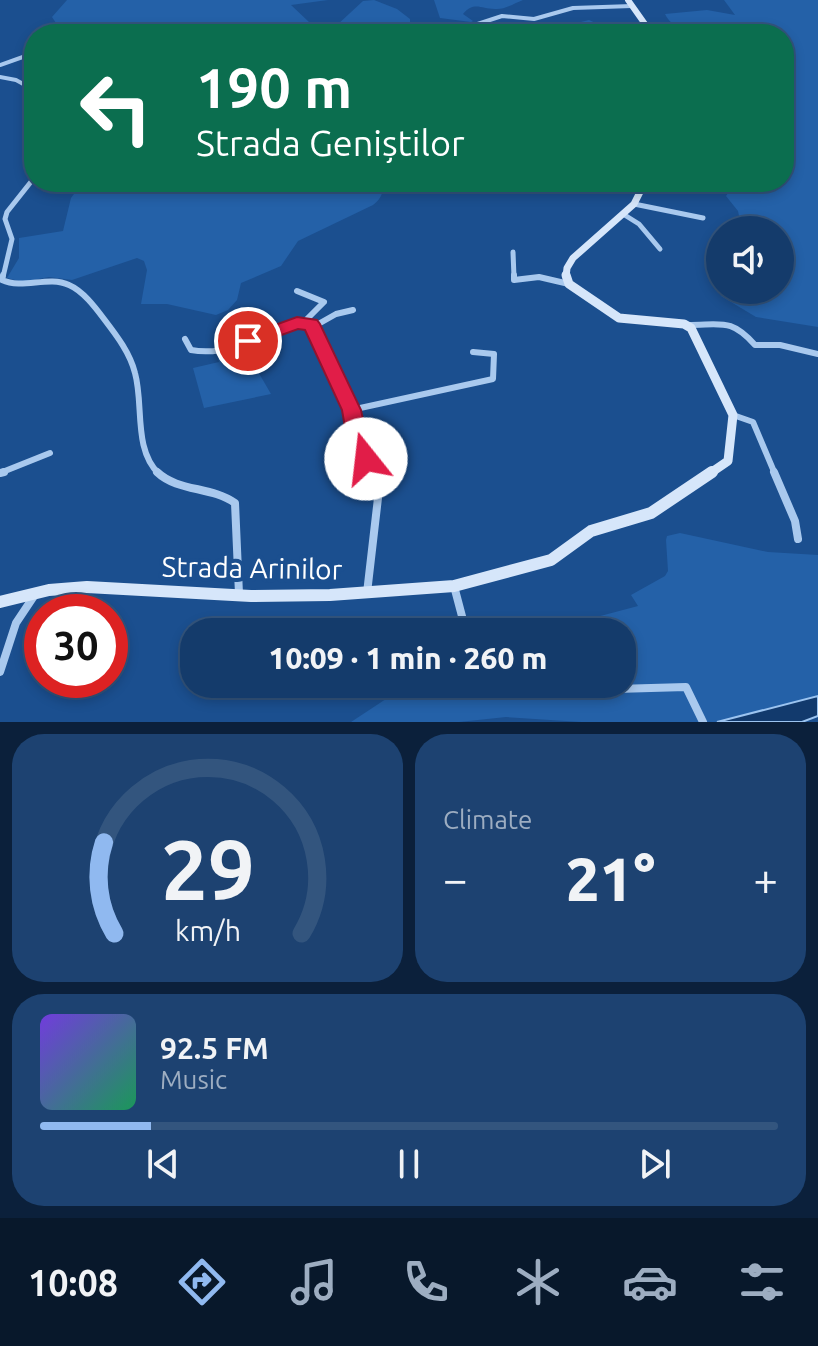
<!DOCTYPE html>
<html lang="en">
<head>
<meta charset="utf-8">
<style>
  body { margin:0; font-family:Ubuntu,sans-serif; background:#1d4271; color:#f1f3f6; height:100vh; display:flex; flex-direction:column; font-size:30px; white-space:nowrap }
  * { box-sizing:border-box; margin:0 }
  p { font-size:26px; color:#9dadc1 }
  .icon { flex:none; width:44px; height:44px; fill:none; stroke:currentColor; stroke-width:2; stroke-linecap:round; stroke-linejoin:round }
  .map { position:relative; height:722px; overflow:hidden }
  .details { display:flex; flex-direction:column; gap:12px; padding:12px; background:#0b203b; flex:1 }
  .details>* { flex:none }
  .hud { position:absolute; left:24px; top:24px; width:770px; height:168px; border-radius:32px; box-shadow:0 4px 12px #0003,0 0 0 2px #33557e; background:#0b6e4f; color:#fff; overflow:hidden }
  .buttons { position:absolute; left:706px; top:216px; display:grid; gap:16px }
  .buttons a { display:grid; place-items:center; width:88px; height:88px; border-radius:50%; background:#143b6b; box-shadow:0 4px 12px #0003,0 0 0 2px #33557e; font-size:40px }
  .speed { position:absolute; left:24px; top:594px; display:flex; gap:16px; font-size:40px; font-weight:700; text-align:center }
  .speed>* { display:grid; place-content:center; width:104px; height:104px; border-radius:50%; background:#143b6b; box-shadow:0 4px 12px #0003,0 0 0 2px #33557e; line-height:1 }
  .speed .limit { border:12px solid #d22; background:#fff; color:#111 }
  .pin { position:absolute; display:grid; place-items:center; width:68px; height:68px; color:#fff; margin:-34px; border:4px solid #fff; border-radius:50%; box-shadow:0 2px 8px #0007 }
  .me { position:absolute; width:88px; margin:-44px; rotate:344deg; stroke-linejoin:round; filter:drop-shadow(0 0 6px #0008) }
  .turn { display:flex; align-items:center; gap:28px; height:168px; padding:0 40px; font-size:36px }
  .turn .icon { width:104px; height:104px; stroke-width:2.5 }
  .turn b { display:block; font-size:56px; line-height:68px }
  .big { font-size:60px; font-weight:800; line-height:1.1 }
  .details .tile { flex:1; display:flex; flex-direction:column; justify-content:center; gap:12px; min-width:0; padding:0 28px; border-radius:32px; background:#1d4271 }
  .details .dial { align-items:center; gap:0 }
  .dial svg { height:208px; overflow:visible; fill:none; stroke:#33557e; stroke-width:7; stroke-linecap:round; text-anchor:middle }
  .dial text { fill:#f1f3f6; stroke:none }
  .song { display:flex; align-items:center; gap:24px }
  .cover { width:96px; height:96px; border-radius:12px; background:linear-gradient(135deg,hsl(260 70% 55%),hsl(150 70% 35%)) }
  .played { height:8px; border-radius:4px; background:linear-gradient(90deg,#90b9f0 15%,#33557e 15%) }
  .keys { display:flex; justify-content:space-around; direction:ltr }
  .heat { display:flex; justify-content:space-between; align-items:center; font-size:44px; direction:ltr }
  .details .tiles { flex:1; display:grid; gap:12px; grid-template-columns:1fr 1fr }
  .tile:last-child { grid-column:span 2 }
  .trip { position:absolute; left:180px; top:618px; width:456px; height:80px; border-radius:32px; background:#143b6b; box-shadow:0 4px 12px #0003,0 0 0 2px #33557e; font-weight:800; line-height:80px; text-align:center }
  .dock { display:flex; height:128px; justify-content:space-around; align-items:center; background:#08182b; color:#9dadc1 }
  .dock .icon { width:56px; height:56px }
  .dock .current { color:#90b9f0 }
  .dock b { font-size:36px; color:#f1f3f6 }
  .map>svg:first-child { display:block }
  .green { fill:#2461a8 }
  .water { fill:#123a6d; stroke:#9cc4f0; stroke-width:2 }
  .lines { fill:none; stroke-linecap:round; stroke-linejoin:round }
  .street-far3 { stroke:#a9c9ee; stroke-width:4 }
  .street-far2 { stroke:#a9c9ee; stroke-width:5 }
  .street-far1 { stroke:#a9c9ee; stroke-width:6 }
  .street { stroke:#a9c9ee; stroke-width:8 }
  .secondary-far3 { stroke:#d6e6fa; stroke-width:6 }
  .secondary-far2 { stroke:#d6e6fa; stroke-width:7 }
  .secondary-far1 { stroke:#d6e6fa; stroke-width:9 }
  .secondary { stroke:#d6e6fa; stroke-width:12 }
  .route { fill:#e11d48; stroke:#92132f; stroke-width:2 }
  .labels { text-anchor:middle; stroke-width:8; stroke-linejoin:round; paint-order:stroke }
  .near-street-label { font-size:28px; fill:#fff; stroke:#1b4f8f }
</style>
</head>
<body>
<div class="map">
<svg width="818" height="722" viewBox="0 0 818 722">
  <rect width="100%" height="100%" fill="#1b4f8f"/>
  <!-- green -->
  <g class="green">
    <path d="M67,0H328L291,5L309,22V28L270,34L181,31L111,34L58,26L52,17Z"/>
    <path d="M374,0L397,9L410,19V27L419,34H354L336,26L363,1Z"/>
    <path d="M434,0H523C515,3 504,10 495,9C481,9 474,1 463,14L473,21L471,22L440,18Z"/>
    <path d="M724,0H818V327L756,317L721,296L719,288L720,287V290H780V230H742L738,211L726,196L736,182H784V34C754,34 679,45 665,14L707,10L735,15Z"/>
    <path d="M589,20L620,34H532Z"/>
    <path d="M83,182H383C383,193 382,198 373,205L298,241L281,266L241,283L237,300L228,310L216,315L167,304H141L147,270L144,261L137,258L72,280L49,277L23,282L7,278L19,258V238L63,231L71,198Z"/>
    <path d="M243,346L271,394L204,408L193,368L219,362L217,354Z"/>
    <path d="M680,533L768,552L818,555V696L717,722H581L506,717L459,722H351L389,697L418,684H622V632H540L638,606L631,595L665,576L668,571L666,540L667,536Z"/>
  </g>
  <!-- water -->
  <path class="water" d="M818,696V716L802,722H717Z"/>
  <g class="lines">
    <!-- street-far3 -->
    <g class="street-far3">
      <path d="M93,34H118"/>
      <path d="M290,34L336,31L393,34"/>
      <path d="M447,34L502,16L534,19L573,8L632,6"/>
      <path d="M0,65L34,53"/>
      <path d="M0,77L16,80L34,90"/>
    </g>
    <!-- street-far2 -->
    <g class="street-far2">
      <path d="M634,204L703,218"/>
      <path d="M623,214L639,224L660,249"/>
      <path d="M513,252L514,277"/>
      <path d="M3,277L12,239L5,219L7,212L34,178"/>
    </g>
    <!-- street-far1 -->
    <g class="street-far1">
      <path d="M3,275L2,280C23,290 48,275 69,285C83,291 95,307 104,319C117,336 130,353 135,373C144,405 133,449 159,474"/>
      <path d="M514,275V280L539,277L569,284"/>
      <path d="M297,291L324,302L304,322"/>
      <path d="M688,325C722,325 731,318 755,345H780L818,354"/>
      <path d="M313,327L336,314L353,310"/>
      <path d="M185,339L191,350C227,357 264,336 297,323L304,322L314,328L351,410L361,456L377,463L381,474"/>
      <path d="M351,410L493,379L494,354L473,352"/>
      <path d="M733,415L753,422L775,474"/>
      <path d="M0,473L50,453"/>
    </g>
    <!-- street -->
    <g class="street">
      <path d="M157,472C178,492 211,486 235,503L239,594"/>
      <path d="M774,472L795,521L798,539"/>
      <path d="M0,473L4,472"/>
      <path d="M454,586L463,620L472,632"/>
      <path d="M367,593L381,472"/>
      <path d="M0,672L16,623L34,596"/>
      <path d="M577,684L616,689L686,687L703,722"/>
    </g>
    <!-- secondary-far3 -->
    <path class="secondary-far3" d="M628,0L652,34"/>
    <!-- secondary-far2 -->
    <path class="secondary-far2" d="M566,277L567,268L573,258L634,204L645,182"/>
    <!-- secondary-far1 -->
    <path class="secondary-far1" d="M566,275L569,284L619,318L684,324L691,328L733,415L728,461L709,474"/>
    <!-- secondary -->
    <path class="secondary" d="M0,602L49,590L87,587L251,596L330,595L454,586L551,560L591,531L651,513L712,472"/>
  </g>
  <!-- route -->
  <path class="route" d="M297,317L317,320L320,324L361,410L369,448L376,459L373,465H359L349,451L342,410L305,330L298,329L248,347L239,341L242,337Z"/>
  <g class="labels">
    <!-- near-street labels -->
    <g class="near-street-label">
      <text transform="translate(252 568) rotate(1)" y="10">Strada Arinilor</text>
    </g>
  </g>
</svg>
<div class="buttons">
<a><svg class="icon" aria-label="sound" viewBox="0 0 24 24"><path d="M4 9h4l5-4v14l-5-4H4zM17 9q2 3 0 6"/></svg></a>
</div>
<div class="speed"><div class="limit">30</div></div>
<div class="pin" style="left:248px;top:341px;background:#d93025"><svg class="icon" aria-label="arrive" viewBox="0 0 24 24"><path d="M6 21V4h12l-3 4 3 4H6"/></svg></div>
<svg class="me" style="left:366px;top:459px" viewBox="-20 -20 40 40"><circle r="19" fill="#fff"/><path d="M0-13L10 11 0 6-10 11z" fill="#e11d48"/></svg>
<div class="trip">10:09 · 1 min · 260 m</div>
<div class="hud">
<div class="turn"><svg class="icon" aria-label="left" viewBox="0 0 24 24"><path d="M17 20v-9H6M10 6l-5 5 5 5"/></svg><div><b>190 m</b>Strada Geniștilor</div></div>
</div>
</div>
<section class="details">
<div class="tiles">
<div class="tile dial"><svg viewBox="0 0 100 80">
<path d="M14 69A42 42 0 1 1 86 69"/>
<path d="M14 69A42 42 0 0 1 10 34" stroke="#90b9f0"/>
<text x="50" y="56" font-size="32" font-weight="700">29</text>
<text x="50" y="72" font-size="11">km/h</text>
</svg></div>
<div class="tile"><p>Climate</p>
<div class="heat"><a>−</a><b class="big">21°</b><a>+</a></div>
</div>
<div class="tile">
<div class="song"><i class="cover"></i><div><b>92.5 FM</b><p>Music</p></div></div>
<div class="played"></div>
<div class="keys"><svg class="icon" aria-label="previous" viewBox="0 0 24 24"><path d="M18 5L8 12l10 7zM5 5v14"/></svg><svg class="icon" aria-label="pause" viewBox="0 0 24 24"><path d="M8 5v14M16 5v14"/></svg><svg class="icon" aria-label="next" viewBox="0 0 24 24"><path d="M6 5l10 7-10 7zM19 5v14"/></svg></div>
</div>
</div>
</section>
<nav class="dock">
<b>10:08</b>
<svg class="icon current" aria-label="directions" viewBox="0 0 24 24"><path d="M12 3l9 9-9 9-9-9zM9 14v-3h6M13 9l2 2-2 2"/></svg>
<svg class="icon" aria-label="music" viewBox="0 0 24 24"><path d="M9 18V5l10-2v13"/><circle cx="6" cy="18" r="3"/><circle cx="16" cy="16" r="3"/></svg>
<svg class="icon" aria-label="phone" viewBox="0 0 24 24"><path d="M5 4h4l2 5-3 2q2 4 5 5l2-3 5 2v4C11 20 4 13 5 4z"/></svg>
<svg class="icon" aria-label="climate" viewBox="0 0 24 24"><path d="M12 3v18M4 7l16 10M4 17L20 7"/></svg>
<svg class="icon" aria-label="car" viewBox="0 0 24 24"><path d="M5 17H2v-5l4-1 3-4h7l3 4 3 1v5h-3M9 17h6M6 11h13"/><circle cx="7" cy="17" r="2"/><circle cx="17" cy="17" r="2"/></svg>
<svg class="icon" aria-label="filters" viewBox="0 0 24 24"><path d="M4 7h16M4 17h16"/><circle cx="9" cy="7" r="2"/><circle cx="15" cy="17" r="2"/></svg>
</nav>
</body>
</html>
